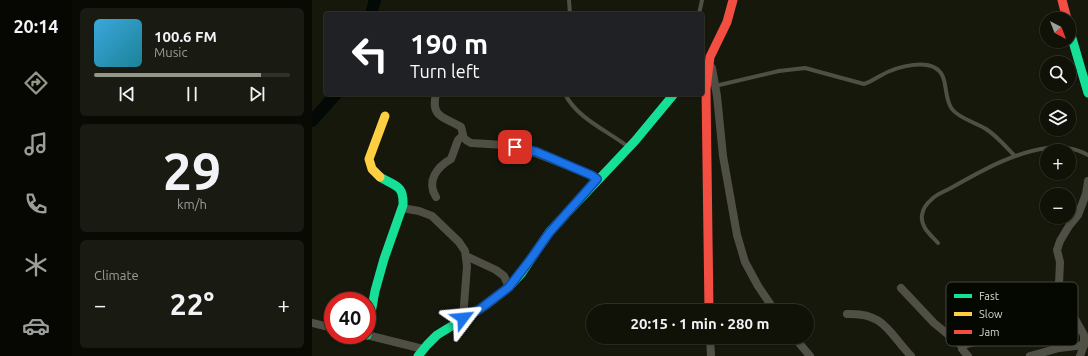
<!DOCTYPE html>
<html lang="en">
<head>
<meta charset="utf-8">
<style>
  body { margin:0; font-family:Ubuntu,sans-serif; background:#191b12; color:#f1f3f6; height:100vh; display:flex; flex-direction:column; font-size:15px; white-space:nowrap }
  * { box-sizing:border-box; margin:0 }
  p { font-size:13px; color:#9c9e9c }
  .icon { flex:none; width:22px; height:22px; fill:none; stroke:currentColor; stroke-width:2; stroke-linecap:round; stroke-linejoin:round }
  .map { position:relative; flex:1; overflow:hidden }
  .panel { display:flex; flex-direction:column; gap:8px; padding:8px; background:#090a04; width:240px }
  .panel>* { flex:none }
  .banner { position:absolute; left:12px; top:12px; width:380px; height:84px; border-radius:4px; box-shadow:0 1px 3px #0004,0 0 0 1px #303229; background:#202124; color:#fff; overflow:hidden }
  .needle { width:26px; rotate:138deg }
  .tools { position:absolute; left:728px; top:12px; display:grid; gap:8px }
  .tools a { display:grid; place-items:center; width:36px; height:36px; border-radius:50%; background:#101208; box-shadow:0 1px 3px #0004,0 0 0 1px #303229; font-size:20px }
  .speed { position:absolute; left:12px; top:292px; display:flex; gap:8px; font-size:20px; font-weight:700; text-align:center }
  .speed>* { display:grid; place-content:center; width:52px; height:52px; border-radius:50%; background:#101208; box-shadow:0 1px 3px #0004,0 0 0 1px #303229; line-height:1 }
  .speed .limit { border:6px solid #d22; background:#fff; color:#111 }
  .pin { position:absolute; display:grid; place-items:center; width:34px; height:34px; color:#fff; margin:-17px; border-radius:8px; box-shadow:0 2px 6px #0006 }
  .me { position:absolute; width:44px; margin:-22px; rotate:61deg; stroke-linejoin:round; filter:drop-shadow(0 0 3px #0008) }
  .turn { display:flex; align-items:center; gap:14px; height:84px; padding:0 20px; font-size:18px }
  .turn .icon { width:52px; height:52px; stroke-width:2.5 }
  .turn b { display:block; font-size:28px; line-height:34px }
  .big { font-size:30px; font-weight:600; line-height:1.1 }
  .panel .widget { flex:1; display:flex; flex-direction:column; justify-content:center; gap:6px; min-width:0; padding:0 14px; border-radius:6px; background:#191b12 }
  .panel .dial { align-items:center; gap:0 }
  .dial b { font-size:52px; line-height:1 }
  .song { display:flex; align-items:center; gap:12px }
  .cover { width:48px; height:48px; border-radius:6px; background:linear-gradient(135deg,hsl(200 70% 55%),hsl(190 70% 35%)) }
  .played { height:4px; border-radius:2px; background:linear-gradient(90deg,#939788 85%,#303229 85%) }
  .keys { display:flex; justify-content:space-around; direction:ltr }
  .heat { display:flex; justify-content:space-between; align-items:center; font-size:22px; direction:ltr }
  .trip { position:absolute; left:274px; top:304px; width:228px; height:40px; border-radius:20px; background:#101208; box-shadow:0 1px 3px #0004,0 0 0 1px #303229; font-weight:600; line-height:40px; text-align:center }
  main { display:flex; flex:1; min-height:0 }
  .dock { display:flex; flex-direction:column; width:72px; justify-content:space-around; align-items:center; background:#060703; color:#9c9e9c }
  .dock .icon { width:28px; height:28px }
  .dock .active { color:#939788 }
  .dock b { font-size:18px; color:#f1f3f6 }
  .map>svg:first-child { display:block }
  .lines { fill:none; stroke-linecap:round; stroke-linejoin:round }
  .river { stroke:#020906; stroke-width:12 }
  .lane { stroke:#504f45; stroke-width:4 }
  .street { stroke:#504f45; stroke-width:8 }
  .fast { stroke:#16e098; stroke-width:9 }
  .slow { stroke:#ffcf43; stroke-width:9 }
  .jam { stroke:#f24e42; stroke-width:9 }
  .route-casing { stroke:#114b97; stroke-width:10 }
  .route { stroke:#1a73e8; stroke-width:7 }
  .key { fill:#050701; stroke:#44473e; stroke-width:1 }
  .key-label { font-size:11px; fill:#d7dccc }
</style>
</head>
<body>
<main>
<nav class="dock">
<b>20:14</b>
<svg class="icon active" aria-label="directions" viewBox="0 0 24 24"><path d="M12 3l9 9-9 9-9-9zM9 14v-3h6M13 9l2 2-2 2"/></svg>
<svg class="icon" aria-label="music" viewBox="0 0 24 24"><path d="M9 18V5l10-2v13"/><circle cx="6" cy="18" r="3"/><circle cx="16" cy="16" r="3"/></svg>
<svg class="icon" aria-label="phone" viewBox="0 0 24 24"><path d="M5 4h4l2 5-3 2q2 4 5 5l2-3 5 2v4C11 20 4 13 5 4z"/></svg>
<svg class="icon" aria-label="climate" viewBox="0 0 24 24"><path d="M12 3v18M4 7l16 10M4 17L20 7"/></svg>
<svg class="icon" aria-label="car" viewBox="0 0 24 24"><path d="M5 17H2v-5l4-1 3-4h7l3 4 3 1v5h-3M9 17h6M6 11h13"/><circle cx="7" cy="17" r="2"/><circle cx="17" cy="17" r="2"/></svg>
</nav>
<section class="panel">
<div class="widget">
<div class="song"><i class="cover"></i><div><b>100.6 FM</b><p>Music</p></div></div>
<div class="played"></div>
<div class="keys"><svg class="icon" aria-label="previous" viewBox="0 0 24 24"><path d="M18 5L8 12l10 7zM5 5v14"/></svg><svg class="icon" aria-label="pause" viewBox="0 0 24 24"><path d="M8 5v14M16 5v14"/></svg><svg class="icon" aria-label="next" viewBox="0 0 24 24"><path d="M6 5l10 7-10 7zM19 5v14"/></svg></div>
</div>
<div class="widget dial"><b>29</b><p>km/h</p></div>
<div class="widget"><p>Climate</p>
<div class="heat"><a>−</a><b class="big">22°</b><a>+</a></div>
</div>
</section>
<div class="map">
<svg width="776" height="356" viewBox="0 0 776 356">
  <rect width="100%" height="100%" fill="#15180b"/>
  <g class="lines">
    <!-- river -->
    <g class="river">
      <path d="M59,14L63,0"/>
      <path d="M0,121L24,94"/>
    </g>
    <!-- lane -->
    <g class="lane">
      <path d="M257,0L258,14"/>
      <path d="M387,14L390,0"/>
      <path d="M403,86L467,71L493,68L552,84C559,82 562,79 568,76C583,67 622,55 631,77C635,87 633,100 640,109C646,118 665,123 674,129C685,136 694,147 703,156"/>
      <path d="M253,94C265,118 294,130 315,146"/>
      <path d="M626,243C619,235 608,227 610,215C611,209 614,204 619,200C623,195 631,192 637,189C668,172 699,153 735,148C748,146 764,148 776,155"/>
    </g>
    <!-- street -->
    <g class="street">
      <path d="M400,68L405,96L411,156L425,235L433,262L446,286L463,311"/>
      <path d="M124,94C118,118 133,117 149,127C152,136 149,138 159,143L193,145L213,149L279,175L285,179"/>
      <path d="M124,197C114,181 125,167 139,159L146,140L151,135"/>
      <path d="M90,208L107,211L120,216L147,242L153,251L155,266L151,318"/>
      <path d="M154,256L184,270L192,276L197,287"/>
      <path d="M589,288L622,323L650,346"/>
      <path d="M535,314C572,312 577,333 599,356"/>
      <path d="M0,323L21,328"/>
      <path d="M55,335L111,349"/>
      <path d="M398,337L399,356"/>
      <path d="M482,337L498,356"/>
      <path d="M656,356L650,349V346L654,344L678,338L724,296L747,284"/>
      <path d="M718,356L747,348L772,345"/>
      <path d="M768,356L772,345V335L754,303L747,284L748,262L745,250L748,241L757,226L766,215L774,194L776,181"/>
    </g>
    <!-- fast -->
    <g class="fast">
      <path d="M757,28L776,93"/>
      <path d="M55,335L63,291L72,259L91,205C92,184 82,186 68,177"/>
      <path d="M106,356L115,345L125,335L174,305L197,287L209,274L238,231L323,141L362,94"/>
    </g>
    <!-- slow -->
    <path class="slow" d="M68,177L60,169L57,159L73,116"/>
    <!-- jam -->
    <g class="jam">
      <path d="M750,0L755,19"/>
      <path d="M397,311L394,89L398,57L415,22L421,0"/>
    </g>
  </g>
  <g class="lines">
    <!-- route casing -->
    <g class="route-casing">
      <path id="route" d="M151,318L168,309L197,287L218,260L237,233L285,179L279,175L225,152L203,147"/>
    </g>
    <!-- route -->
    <use href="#route" class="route"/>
  </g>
  <!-- legend -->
  <rect x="634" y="282" width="132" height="64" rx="6" class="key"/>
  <rect x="642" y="294" width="18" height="4" fill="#16e098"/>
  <rect x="642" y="312" width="18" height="4" fill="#ffcf43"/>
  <rect x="642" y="330" width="18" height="4" fill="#f24e42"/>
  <g class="key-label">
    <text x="667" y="300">Fast</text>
    <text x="667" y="318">Slow</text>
    <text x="667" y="336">Jam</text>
  </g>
</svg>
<div class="tools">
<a><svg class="needle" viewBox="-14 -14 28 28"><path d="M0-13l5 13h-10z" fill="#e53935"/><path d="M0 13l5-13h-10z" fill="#9c9e9c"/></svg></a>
<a><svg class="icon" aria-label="search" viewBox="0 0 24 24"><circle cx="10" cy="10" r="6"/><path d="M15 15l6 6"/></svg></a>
<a><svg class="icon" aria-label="layers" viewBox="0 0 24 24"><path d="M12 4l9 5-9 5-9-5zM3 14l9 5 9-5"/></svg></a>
<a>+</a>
<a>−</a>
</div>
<div class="speed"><div class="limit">40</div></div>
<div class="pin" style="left:203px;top:147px;background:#d93025"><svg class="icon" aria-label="arrive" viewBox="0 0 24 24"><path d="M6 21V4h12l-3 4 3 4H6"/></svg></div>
<svg class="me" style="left:151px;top:318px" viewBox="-20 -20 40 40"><path d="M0-17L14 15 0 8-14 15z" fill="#1a73e8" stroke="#fff" stroke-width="4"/></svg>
<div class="trip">20:15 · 1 min · 280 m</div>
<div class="banner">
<div class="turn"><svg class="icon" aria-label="left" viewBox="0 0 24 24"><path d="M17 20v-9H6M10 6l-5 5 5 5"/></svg><div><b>190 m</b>Turn left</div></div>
</div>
</div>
</main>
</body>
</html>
